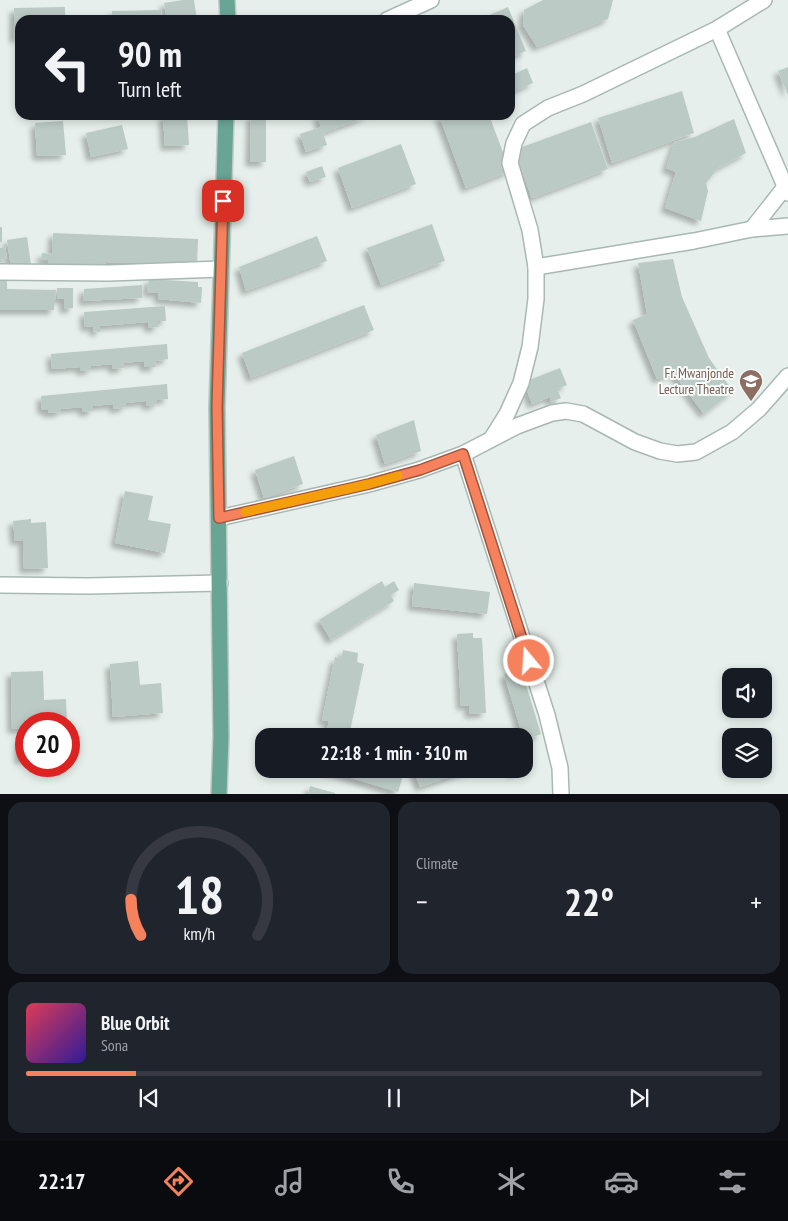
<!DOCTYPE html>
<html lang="en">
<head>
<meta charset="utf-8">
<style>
  body { margin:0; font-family:"PT Sans Narrow",sans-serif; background:#20242c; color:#f1f3f6; height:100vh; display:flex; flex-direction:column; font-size:19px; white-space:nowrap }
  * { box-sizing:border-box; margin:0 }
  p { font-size:16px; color:#9ea1a6 }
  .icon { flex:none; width:28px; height:28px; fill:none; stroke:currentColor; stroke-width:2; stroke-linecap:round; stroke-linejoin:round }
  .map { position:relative; height:794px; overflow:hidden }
  .sheet { display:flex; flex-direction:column; gap:8px; padding:8px; background:#0d0f14; flex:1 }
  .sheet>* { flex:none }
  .top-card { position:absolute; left:15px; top:15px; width:500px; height:105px; border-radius:15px; box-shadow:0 2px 8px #0003; background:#171b24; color:#f1f3f6; overflow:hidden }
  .fabs { position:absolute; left:722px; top:668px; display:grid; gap:10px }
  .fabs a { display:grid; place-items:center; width:50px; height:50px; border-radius:10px; background:#171b24; box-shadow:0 2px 8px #0003; font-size:25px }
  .speed { position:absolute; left:15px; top:712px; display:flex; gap:10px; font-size:25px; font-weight:700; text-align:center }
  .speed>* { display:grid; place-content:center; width:65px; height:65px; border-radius:50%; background:#171b24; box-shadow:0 2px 8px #0003; line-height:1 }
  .speed .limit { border:8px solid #d22; background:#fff; color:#111 }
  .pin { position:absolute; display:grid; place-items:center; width:42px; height:42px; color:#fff; margin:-21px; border-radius:10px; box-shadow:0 2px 8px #0006 }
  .me { position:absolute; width:55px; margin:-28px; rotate:342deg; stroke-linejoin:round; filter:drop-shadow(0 0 4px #0008) }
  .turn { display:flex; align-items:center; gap:18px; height:105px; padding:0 20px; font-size:22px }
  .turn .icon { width:65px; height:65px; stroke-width:2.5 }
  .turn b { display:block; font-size:35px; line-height:42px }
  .big { font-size:38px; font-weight:700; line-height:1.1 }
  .sheet .card { flex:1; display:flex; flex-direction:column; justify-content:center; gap:8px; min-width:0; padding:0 18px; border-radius:15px; background:#20242c }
  .sheet .dial { align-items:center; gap:0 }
  .dial svg { height:130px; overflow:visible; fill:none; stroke:#363941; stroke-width:7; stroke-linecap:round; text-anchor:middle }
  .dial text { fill:#f1f3f6; stroke:none }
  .song { display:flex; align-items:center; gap:15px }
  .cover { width:60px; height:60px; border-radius:8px; background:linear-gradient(135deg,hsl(350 70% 55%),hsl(250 70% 35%)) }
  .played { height:5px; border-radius:2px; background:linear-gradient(90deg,#f5815d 15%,#363941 15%) }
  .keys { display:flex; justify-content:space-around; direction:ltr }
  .heat { display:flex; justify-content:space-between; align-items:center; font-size:28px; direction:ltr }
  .sheet .tiles { flex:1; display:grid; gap:8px; grid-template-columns:1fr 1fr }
  .card:last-child { grid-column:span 2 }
  .trip { position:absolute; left:255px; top:728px; width:278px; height:50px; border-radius:15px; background:#171b24; box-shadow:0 2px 8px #0003; font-weight:700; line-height:50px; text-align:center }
  .dock { display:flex; height:80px; justify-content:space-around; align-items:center; background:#090b0e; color:#9ea1a6 }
  .dock .icon { width:35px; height:35px }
  .dock .selected { color:#f5815d }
  .dock b { font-size:22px; color:#f1f3f6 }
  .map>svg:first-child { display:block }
  .building { fill:#bbcac4; filter:url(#shadow) }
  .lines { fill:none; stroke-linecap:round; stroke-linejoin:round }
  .minor-casing { stroke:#a8b8b2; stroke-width:18 }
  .major-casing { stroke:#c2cac8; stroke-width:18 }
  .minor { stroke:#fff; stroke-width:15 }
  .major { stroke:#69a595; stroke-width:15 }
  .route-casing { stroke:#9f543c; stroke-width:12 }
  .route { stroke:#f5815d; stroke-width:9 }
  .slow { stroke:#f59e0b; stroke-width:9 }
  .labels { text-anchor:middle; stroke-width:4; stroke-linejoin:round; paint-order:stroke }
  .education-label { font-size:14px; fill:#785e54; stroke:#f7fbf9; text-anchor:end }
</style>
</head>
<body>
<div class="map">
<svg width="788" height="794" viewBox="0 0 788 794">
  <defs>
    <filter id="shadow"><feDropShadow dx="-4.5" dy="4.5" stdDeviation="2.5" flood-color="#0004"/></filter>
  </defs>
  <rect width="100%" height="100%" fill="#e6efeb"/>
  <!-- building -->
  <g class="building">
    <path d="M183,0H194L197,20H167L164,3Z"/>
    <path d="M543,0H613L608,19L537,47L523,25L524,10Z"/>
    <path d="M65,7V20H20V38H14V8Z"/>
    <path d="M508,7L526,51L510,58V20H478Z"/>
    <path d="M161,10L162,20H112V11Z"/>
    <path d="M788,67V95L778,71Z"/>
    <path d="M527,68L533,83L510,93V76Z"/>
    <path d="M682,91L694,133L612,163L598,118Z"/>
    <path d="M163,115H187L189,145L165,146Z"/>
    <path d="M251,115H266V162H250Z"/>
    <path d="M317,115H371L323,133L327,145L306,152L300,134L321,127Z"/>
    <path d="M439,115H489L510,171L466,188Z"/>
    <path d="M734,119L746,153L718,168L706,183L708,191L701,221L665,208L676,172L666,168L675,142L695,137Z"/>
    <path d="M63,121L66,155L37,156L35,123Z"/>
    <path d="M591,122L608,169L532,198L514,150Z"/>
    <path d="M122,125L128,149L91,157L86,133Z"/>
    <path d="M401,144L416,184L352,208L338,168Z"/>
    <path d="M322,166L326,177L310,182L306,172Z"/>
    <path d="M432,224L445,261L381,285L367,248Z"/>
    <rect x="0" y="227" width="2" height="15"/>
    <path d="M53,233L198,239L197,265L106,262V269L48,267V260H41L42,253L52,254Z"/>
    <path d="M317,236L327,261L246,291L239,267Z"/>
    <path d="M27,237L31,264L11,268L7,240Z"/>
    <path d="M5,247L7,258L0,260V248Z"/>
    <path d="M673,259L682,297L709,358L733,391L704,414L673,373L657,379L633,320L647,314L638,263Z"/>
    <path d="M149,279L198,282V287H202L201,303L158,299L159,293L147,292Z"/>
    <path d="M0,281H7V289L56,290L54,310H0Z"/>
    <path d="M142,285V298L83,301L84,289Z"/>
    <path d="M57,288H73V308L64,309V299H57Z"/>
    <path d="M364,305L374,330L251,378L242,353Z"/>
    <path d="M165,306L166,321H158V327L149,328L148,322L100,326V332L93,331L94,326L85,327L84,312Z"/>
    <path d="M167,344L168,359L155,361L156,367H144V361L123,363L124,368L113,369L112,364L91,366V370L81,371L80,367L52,369L51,354Z"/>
    <path d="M560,368L567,385L557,389L561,398L551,402L550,397L532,404L524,382Z"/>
    <path d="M167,384L168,399L157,400V404L147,406L146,401L125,403L126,407L114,409L113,404L93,406V411L83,412L82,407L61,409V412L48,413V410H42L41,396Z"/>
    <path d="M414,420L421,451L385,464L376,435Z"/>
    <path d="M294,456L303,484L264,498L255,470Z"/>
    <path d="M125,491L153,496L148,520L171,524L165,553L115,543Z"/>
    <path d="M31,519V523L46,522L48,568L24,569L23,540L15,541L13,521Z"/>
    <path d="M382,581L385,587L394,581L399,590L391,595L394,601L331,640L319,620Z"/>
    <path d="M414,583L490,592L487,614L412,606Z"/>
    <path d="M473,633V638H482L486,713L469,714V705L461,706L457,634Z"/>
    <path d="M343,650L358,653L357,662L364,664L349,736H337L326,734L329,721L322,720L335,657L341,659Z"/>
    <path d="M138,661L140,685L161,683L163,713L113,717L110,664Z"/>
    <path d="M521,668L541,734L524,740L504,674Z"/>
    <path d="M43,671L44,700L66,699L67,724H26V728L12,729L11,672Z"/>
    <path d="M21,738H26V759H19Z"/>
    <path d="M325,769H405L398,792L325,770Z"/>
    <path d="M413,769H474L420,787Z"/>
    <path d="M510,769H521L513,774Z"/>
    <path d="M310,786L335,793V794H308Z"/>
  </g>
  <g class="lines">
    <!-- minor casing -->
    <g class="minor-casing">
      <g id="minor">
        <path d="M387,20L431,0"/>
        <path d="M717,29L788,193"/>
        <path d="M752,229L785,187"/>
        <path d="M536,267L694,241L752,229L788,226"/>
        <path d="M0,272L109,273L221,269"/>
        <path d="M492,438L507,414L521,383L530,347L536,299V267L530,230L510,163L514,143L523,124L548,108L583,94L717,29L764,0"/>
        <path d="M463,454L547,715L560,768L561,794"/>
        <path d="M219,518L369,484L419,470L463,454L517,426L552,413L566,411L583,414L635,442L660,451L677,454L696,452L732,432L759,409L788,376"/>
        <path d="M0,585L88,586L220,583"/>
      </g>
    </g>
    <!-- major casing -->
    <g class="major-casing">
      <g id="major">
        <path d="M227,0L228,20"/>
        <path d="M219,794L221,737L217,407L226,115"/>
      </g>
    </g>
    <!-- minor -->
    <use href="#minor" class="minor"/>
    <!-- major -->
    <use href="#major" class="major"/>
  </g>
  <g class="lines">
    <!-- route casing -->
    <g class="route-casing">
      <path id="route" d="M223,201L217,407L219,518L369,484L420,470L463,454L529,661"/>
    </g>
    <!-- route -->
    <use href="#route" class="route"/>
    <!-- slow -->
    <path class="slow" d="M245,512L369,484L398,476"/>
  </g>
  <!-- icons -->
  <defs>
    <g id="school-pin" transform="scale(1.25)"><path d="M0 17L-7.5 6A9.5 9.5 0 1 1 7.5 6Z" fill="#8d6e63" stroke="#f7fbf9"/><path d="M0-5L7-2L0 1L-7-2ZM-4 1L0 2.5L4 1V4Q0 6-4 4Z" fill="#fff"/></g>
  </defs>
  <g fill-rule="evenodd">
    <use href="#school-pin" x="751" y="381"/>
  </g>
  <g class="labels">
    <!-- education labels -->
    <g class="education-label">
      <text x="734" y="378">Fr. Mwanjonde<tspan x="734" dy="16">Lecture Theatre</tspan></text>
    </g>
  </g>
</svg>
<div class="fabs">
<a><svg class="icon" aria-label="sound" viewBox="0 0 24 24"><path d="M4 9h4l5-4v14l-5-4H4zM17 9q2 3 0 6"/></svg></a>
<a><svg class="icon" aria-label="layers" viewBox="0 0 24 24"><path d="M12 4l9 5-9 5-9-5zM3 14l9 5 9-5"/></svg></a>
</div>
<div class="speed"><div class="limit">20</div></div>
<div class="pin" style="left:223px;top:201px;background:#d93025"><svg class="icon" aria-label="arrive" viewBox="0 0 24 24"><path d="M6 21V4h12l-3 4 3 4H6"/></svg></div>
<svg class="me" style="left:529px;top:661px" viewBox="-20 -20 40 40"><circle r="17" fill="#f5815d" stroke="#fff" stroke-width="3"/><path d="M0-11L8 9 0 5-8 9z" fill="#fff"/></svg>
<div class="trip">22:18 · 1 min · 310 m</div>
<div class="top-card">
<div class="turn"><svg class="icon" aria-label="left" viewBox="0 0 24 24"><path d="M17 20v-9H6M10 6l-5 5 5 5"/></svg><div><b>90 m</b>Turn left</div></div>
</div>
</div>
<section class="sheet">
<div class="tiles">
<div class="card dial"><svg viewBox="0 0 100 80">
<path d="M14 69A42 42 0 1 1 86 69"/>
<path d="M14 69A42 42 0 0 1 8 47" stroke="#f5815d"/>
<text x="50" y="56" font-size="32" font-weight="700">18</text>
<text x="50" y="72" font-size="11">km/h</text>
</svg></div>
<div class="card"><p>Climate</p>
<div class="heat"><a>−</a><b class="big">22°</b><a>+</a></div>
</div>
<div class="card">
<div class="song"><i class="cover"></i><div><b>Blue Orbit</b><p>Sona</p></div></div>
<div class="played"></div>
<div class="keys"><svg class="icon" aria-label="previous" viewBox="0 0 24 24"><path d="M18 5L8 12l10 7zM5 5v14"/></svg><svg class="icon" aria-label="pause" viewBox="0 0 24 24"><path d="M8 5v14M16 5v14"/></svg><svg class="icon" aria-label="next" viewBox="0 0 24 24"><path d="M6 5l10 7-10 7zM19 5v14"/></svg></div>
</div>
</div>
</section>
<nav class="dock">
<b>22:17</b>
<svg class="icon selected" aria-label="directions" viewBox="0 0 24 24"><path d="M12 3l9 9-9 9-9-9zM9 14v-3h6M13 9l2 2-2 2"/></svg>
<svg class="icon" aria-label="music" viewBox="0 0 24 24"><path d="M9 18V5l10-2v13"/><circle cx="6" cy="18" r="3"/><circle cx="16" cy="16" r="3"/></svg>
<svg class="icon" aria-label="phone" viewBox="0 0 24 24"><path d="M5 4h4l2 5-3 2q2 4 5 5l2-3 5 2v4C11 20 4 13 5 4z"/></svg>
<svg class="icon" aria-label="climate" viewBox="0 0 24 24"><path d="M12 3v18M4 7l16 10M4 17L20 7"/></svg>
<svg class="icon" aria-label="car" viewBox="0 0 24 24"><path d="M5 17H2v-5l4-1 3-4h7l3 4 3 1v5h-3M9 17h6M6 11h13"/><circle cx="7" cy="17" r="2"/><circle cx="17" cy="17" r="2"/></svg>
<svg class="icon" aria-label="filters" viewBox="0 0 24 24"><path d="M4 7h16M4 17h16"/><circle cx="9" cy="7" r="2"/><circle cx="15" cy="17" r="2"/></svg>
</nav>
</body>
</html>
